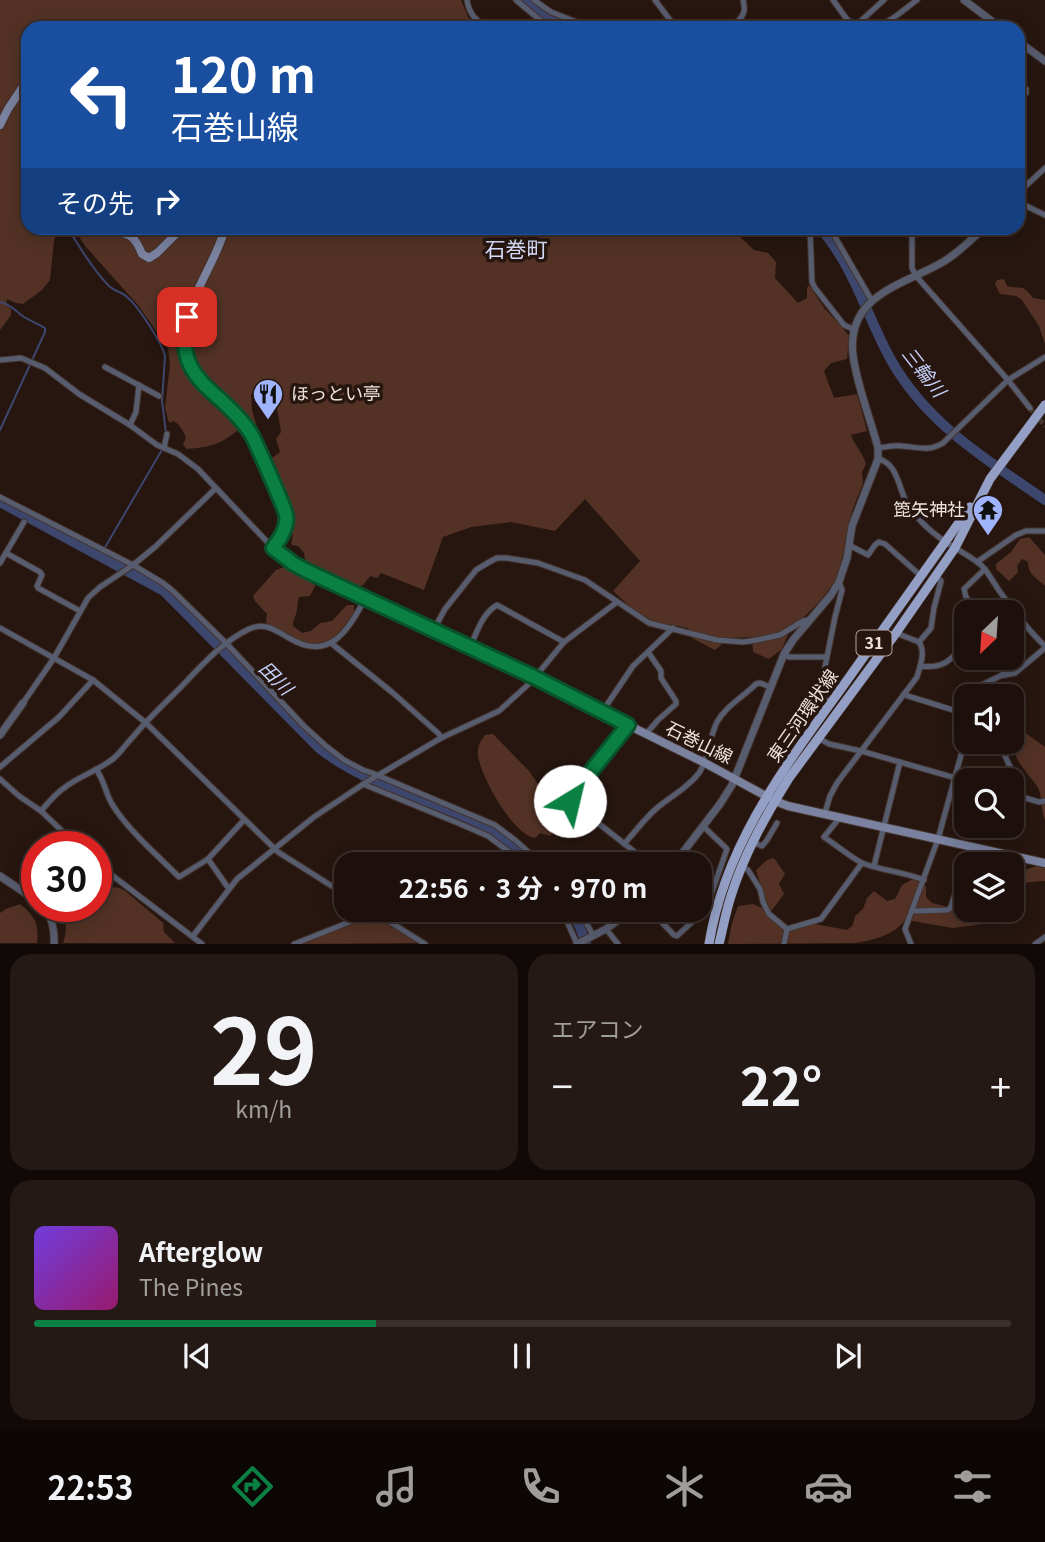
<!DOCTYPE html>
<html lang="ja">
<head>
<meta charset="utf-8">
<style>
  body { margin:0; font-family:Georgia,"Noto Sans JP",serif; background:#251915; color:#f1f3f6; height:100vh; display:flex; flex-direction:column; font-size:26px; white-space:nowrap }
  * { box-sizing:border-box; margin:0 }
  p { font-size:23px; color:#a09d9d }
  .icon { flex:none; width:38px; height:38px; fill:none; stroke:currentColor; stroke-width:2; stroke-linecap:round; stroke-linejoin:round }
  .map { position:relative; height:944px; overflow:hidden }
  .drawer { display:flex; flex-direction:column; gap:10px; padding:10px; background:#100907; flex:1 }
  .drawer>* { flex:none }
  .hud { position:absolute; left:21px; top:21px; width:1004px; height:214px; border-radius:21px; box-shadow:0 4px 18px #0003,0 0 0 2px #3b302d; background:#1a4fa0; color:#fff; overflow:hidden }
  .needle { width:46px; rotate:205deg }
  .tools { position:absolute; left:954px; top:600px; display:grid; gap:14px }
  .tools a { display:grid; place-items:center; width:70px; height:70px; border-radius:14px; background:#1d100c; box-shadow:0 4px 18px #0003,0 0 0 2px #3b302d; font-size:35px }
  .speed { position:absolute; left:21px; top:831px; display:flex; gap:14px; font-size:35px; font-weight:700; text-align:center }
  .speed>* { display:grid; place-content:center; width:91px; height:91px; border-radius:50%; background:#1d100c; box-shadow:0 4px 18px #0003,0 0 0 2px #3b302d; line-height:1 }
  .speed .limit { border:10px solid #d22; background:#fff; color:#111 }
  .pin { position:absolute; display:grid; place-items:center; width:60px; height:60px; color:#fff; margin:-30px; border-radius:14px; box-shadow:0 4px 10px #0006 }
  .me { position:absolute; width:77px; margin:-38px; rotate:36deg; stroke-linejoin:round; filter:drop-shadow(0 0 5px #0008) }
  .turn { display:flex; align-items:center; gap:24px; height:147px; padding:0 35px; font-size:32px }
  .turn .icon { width:91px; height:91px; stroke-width:2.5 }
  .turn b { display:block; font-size:49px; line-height:60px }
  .then { display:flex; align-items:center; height:66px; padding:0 35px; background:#0003; gap:14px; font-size:26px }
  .big { font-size:52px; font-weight:700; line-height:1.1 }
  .drawer .widget { flex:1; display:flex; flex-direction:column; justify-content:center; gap:10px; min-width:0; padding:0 24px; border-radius:21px; background:#251915 }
  .drawer .dial { align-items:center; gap:0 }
  .dial b { font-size:91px; line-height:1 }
  .song { display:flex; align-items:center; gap:21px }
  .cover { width:84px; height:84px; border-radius:10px; background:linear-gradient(135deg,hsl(260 70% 55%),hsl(320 70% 35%)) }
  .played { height:7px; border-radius:4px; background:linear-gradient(90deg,#0b8043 35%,#3b302d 35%) }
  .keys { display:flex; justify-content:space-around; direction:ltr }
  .heat { display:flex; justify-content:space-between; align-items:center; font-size:38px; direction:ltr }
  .drawer .tiles { flex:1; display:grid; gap:10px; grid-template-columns:1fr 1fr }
  .widget:last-child { grid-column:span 2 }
  .trip { position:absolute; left:334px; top:852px; width:378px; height:70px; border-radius:21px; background:#1d100c; box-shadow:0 4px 18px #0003,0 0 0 2px #3b302d; font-weight:700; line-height:70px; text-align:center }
  .menu { display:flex; height:112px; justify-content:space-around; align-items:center; background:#0c0605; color:#a09d9d }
  .menu .icon { width:49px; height:49px }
  .menu .active { color:#0b8043 }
  .menu b { font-size:32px; color:#f1f3f6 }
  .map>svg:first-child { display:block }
  .green { fill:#533225 }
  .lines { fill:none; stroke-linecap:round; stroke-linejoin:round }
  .stream { stroke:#3d466d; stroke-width:2 }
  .river { stroke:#3d466d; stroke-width:10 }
  .minor-tunnel { stroke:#45352f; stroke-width:5; stroke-dasharray:5 2.5; stroke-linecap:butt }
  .minor-casing { stroke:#43332d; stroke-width:7 }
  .tertiary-casing { stroke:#43332d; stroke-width:9 }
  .secondary-casing { stroke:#43332d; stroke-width:10 }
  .primary-casing { stroke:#43332d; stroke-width:10 }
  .minor { stroke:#575c6f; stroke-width:5 }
  .tertiary { stroke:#575c6f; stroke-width:7 }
  .secondary { stroke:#7a829f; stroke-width:8 }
  .primary { stroke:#949fc5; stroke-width:9 }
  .route-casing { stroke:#07532c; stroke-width:18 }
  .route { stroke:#0b8043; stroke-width:12 }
  .labels { text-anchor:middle; stroke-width:7; stroke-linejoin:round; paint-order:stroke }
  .shield { fill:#271610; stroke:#b2a5a0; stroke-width:2 }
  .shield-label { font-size:16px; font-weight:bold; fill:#eee2dd }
  .poi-label { font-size:18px; fill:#eee2dd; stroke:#271610; text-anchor:start }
  .street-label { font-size:18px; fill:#eee2dd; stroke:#271610 }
  .water-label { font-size:19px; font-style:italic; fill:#c4d0f9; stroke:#271610 }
  .quarter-label { font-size:21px; fill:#d7dffc; stroke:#271610 }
</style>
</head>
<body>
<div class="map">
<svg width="1045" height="944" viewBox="0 0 1045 944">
  <rect width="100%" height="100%" fill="#271610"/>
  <!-- green -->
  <g class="green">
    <path d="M0,0H461L468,17L482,28H28V228H58L54,241L50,280L42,290L23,304L16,303L7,299L6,305L11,309V315L0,330Z"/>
    <path d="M73,228H731L754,250L768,253L776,262L775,278L798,303L807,298V288L809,285L824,308L842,327L849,336L847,359L831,363L824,371L834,398L857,394L867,431L851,435C855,446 863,453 866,464L862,472L863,483L852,511L838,577L821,600L802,619L791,627L782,649L769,659L753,652L752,637L730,638L715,650L692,638L688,628L655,622L636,612L613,591L640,561L585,499L555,531L511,522L471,527L443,537L424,590L381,573L377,578L370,576L364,584L357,588L327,575L318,574L314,581L315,586L310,596L299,597C297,603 298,605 297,610C296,616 293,620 293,626L302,633L311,631L320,623L332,621L347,605H354V612C347,622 340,635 328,641C308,652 283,632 266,623L267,614L255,601L253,596L276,570L284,567L297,573L306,567L304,553L298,546L292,545L291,543C298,528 278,480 271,463L272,458L280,452L276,439L281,432L276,402L260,391L251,394L252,410L259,435L256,438L248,425C240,429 234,433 227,438C216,446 200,448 187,449L183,445L186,437C183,431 179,423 173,421L169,423L165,408L170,364L168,348L138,305L86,247Z"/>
    <path d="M1004,279L1007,286C1022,290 1022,283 1033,298L1045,300V344L1039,326L1022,300L1016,296L1000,294L995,284L997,280Z"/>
    <path d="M1029,537L1045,555V586C1037,578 1028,575 1028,562L1022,559L1017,566L1018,572L1009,581L996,569V564L1011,552L1020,539Z"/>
    <path d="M1012,728L1024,732L1045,747V820C1040,810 1043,798 1038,788C1032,778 1023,770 1018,760C1013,751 1012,739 1012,728Z"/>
    <path d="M493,734L529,771L542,790C555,784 556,783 570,789L564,801L571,810L550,836L540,833L535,838C513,835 481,777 478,756C477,747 480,742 485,735Z"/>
    <path d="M774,858L785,874L779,884L784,894L769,914L783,928L810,923L847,930L853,925L855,916L863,909L867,898L874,891L887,901L895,899L902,885L913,879L926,886V897L932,903L952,908L959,898H966V910H996L984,923L976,925L953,928L912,921L906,918C896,935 874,940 855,943L728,944L732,923L738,906L753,904L762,908L767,905L756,870L767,860Z"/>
    <path d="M1037,866L1045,868V881L1021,883L1012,890V871H1021Z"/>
    <path d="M96,872L100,883L107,889L116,887L124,890L163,923L164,932L175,943H63C68,928 67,920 58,907L96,906Z"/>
    <path d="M20,904C35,916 39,924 37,943H0V913L6,909Z"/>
    <path d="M375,916L420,943L301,944Z"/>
  </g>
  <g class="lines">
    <!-- stream -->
    <g class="stream">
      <path d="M68,228C78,245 95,272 109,286C114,291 122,292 127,297C138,306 162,343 165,356L162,401L166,433"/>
      <path d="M0,302C11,304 15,311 24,317C31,321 38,324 45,328V332L0,430"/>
      <path d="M100,556L163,448"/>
    </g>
    <!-- river -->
    <g class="river">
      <path d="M526,0L539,11L576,28"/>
      <path d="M820,228C854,266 867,317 891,360C927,424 987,460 1045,500"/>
      <path d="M0,502L164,591L319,748C367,786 425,797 479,823C500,833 518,848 535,864"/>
      <path d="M571,910L580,927L586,944"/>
    </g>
    <!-- minor-tunnel -->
    <path class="minor-tunnel" d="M1030,408L1045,426"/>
    <!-- minor casing -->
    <g class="minor-casing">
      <g id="minor">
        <path d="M467,0C469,14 476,21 489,28"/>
        <path d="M516,0L540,20L559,28"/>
        <path d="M534,0L551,12L592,28"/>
        <path d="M655,0L676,28"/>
        <path d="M833,0L846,18L855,26L854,28"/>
        <path d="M855,26C885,30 895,16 917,0"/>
        <path d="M855,26L884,0"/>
        <path d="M732,28C741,17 747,15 743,0"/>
        <path d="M1018,82L1026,89V93L1018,100"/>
        <path d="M1018,193L1045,168"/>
        <path d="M1018,202L1045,215"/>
        <path d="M810,228L812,282L815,288L844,325L855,330"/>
        <path d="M912,228V268L916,276L1008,380L1030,408"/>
        <path d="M831,230L872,301"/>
        <path d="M0,360L21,358L45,368L79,394L130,425L157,445L178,454L198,469L273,548"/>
        <path d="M105,367L159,396"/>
        <path d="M130,425L136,412L139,385"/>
        <path d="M164,448L167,434"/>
        <path d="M878,448C886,447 894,445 902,446C917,447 929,452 943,443L1008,380L1045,357"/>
        <path d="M878,459C899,463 899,493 909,507C917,518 929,530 940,538C953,548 968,554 981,565C990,574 995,586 1003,596C1016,614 1029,631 1045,646"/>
        <path d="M0,497L133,565L163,583L173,591L226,643L304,726L326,746L344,760L363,770L372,773L495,825L515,840L542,864"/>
        <path d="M849,545L868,555L875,545L879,542L885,544L921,576"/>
        <path d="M6,553L40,572L42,575L37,586L38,588L80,611"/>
        <path d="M977,562L1016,535L1026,531H1045"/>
        <path d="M0,563L24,522"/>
        <path d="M971,612L975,608L966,597L964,589L985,569"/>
        <path d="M0,628L93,680L146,723L278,852L346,895"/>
        <path d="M433,631L445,609L476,570L491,561L497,558H507L538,563L585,580L649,623L717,640L743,642L757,640L780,635L803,621L808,620"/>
        <path d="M896,633L919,642"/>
        <path d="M331,643L393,693L439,734L441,738"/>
        <path d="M470,647C477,632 482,614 497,605L564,642"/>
        <path d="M784,654L789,657H826"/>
        <path d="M996,658L1004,674"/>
        <path d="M920,666C943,669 950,661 964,645L957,633L966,620"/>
        <path d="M904,694L908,696L966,714"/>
        <path d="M977,696L978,690L982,685L1000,676L1015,673L1045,648"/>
        <path d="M23,703L54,658L88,598L100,587L133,565L155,547L216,488"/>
        <path d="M830,703L823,698L820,692L835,617L842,590L839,582"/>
        <path d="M602,712L633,666L673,628"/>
        <path d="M628,725L626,729L569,799L570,801L650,864"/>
        <path d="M646,734L658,720L676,704V701L661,678V671L648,652"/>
        <path d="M818,738L829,744L861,751L966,781"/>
        <path d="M996,742L1002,749L1022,794V797"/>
        <path d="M0,767L59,717L93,680"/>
        <path d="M96,769C105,782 105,792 112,804C127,829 158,856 179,877L208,859L244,820"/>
        <path d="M0,779L19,796L41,811L79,847"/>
        <path d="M363,784L458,823L488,836L525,864"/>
        <path d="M1012,794L1039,802L1045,801"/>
        <path d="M41,811C48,803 55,794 64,788C79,776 100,770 114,758C121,752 126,744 132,738C147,720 164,704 180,688C201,666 222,642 249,629C265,622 275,630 289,638C329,662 347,632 365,599"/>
        <path d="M825,813L830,796L837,783L917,677C920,666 926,652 919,642L931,628L934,608L941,581L936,576"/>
        <path d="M838,817L837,821L824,837C836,845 849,856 862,863C879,870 905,872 924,880"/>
        <path d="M752,842L762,846L767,840L777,823"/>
        <path d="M624,844C635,832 645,818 657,808C671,796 688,788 699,773C707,762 710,736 717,722C726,706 743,697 756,684L760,683L770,687"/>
        <path d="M208,859L229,889"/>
        <path d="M96,863L202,944"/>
        <path d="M742,866L748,870L760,889L763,902L769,914L787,929L821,919L862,863"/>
        <path d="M874,866L900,762"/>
        <path d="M371,910L425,944"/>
        <path d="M562,910L577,944"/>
        <path d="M579,910L593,935"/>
        <path d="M650,910L674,935L677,936L706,909L727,849L704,827"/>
        <path d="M913,910L915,911L948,910L951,907L970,846"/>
        <path d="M606,929L618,944"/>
        <path d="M193,936L237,879L314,817L365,783L441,738L499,711L531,682L564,642L617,602"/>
        <path d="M294,944L375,912"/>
        <path d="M784,944L787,929"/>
        <path d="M911,944L905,929L938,839L966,737"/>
        <path d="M1035,944L1045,937"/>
      </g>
    </g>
    <!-- tertiary casing -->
    <g class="tertiary-casing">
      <g id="tertiary">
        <path d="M964,0L1001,28"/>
        <path d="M1018,41L1045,61"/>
        <path d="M0,735L23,703"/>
        <path d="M674,864L720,804L732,785L784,654L793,640L831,595L839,582L847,558L852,526L878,459V448C870,417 857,386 853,355C846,295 903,285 943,262C958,253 971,240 984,228"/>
        <path d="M0,876L37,901"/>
        <path d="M43,906C52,918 55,929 54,944"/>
        <path d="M577,944L606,929L632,910"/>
      </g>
    </g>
    <!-- secondary casing -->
    <g class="secondary-casing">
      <g id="secondary">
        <path d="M0,125L8,109L28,79"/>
        <path d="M102,228C123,237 131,226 142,254L149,258L157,253L182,228"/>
        <path d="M225,228C216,265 178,310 185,348C191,381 215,392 236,414C241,421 248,428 252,436C258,447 288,510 287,519C285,530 280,540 273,548L294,563L307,571L534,677L628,725L705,763L775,801L788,806L1045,863"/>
      </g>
    </g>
    <!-- primary casing -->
    <g class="primary-casing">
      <g id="primary">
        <path d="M709,944C725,844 786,765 843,686C885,626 928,567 970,507"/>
        <path d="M719,944C723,928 726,911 731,896C744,854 766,815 789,778L896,633L955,548L990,479L1045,405"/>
      </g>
    </g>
    <!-- minor -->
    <use href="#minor" class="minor"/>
    <!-- tertiary -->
    <use href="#tertiary" class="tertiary"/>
    <!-- secondary -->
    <use href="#secondary" class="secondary"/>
    <!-- primary -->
    <use href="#primary" class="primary"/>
  </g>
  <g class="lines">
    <!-- route casing -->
    <g class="route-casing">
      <path id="route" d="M187,317C173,383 221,388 250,432C255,440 258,449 262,457C270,475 278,493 285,511C290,524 281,538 273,548L294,564L307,571L534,677L628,725L569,799L570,801"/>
    </g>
    <!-- route -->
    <use href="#route" class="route"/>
  </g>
  <!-- icons -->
  <defs>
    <g id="restaurant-pin" transform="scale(1.575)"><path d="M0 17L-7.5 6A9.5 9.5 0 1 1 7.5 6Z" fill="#a0b3fd" stroke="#271610"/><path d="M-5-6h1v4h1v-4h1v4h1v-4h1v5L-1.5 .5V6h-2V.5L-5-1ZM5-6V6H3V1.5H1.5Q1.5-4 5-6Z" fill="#111"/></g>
    <g id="temple-pin" transform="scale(1.575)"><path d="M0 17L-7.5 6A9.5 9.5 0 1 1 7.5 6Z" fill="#a0b3fd" stroke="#271610"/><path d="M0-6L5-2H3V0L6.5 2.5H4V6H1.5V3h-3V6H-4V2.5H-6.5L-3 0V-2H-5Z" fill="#111"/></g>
  </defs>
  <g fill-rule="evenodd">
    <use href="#restaurant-pin" x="268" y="394"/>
    <use href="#temple-pin" x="988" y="510"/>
  </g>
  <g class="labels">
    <!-- shield labels -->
    <rect class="shield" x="856.5" y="630.5" width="35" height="25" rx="5"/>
    <g class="shield-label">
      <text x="874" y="649">31</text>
    </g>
    <!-- poi labels -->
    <g class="poi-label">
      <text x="291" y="400">ほっとい亭</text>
      <text x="965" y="516" text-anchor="end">箆矢神社</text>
    </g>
    <!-- street labels -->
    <g class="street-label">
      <text transform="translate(803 716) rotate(-55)" y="6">東三河環状線</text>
      <text transform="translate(699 743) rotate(26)" y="6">石巻山線</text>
    </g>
    <!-- water labels -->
    <g class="water-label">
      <text transform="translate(924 372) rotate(52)" y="7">三輪川</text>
      <text transform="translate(276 678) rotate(45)" y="7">田川</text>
    </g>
    <!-- quarter labels -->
    <g class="quarter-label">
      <text x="516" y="257">石巻町</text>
    </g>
  </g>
</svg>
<div class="tools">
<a><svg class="needle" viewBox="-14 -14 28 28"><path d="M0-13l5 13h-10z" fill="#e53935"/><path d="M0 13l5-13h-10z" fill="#a09d9d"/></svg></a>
<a><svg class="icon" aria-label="sound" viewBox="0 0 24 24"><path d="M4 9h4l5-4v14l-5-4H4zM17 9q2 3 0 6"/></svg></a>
<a><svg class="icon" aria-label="search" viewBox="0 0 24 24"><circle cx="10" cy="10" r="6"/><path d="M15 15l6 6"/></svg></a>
<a><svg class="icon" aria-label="layers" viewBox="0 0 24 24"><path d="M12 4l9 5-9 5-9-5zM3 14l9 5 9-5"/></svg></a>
</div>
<div class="speed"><div class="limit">30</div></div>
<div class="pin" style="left:187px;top:317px;background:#d93025"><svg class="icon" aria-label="arrive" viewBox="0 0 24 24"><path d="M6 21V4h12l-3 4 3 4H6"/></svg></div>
<svg class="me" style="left:570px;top:801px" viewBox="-20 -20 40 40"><circle r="19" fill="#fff"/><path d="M0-13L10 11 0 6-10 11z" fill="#0b8043"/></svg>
<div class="trip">22:56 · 3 分 · 970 m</div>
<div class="hud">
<div class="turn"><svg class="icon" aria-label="left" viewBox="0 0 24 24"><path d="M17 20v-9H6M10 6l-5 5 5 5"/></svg><div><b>120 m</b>石巻山線</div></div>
<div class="then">その先<svg class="icon" aria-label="right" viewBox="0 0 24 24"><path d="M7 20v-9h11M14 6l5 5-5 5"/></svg></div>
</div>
</div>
<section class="drawer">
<div class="tiles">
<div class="widget dial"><b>29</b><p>km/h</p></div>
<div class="widget"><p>エアコン</p>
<div class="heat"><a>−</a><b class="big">22°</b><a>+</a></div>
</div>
<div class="widget">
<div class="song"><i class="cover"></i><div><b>Afterglow</b><p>The Pines</p></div></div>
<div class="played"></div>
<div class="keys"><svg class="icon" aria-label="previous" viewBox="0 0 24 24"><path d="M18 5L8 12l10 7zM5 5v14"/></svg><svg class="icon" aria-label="pause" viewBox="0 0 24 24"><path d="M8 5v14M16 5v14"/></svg><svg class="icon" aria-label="next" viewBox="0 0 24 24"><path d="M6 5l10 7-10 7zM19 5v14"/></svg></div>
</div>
</div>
</section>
<nav class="menu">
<b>22:53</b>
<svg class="icon active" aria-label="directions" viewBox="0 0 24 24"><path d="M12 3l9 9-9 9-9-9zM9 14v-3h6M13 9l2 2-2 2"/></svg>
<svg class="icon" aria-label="music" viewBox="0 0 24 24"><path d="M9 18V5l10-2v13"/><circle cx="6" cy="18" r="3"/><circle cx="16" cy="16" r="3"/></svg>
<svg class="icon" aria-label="phone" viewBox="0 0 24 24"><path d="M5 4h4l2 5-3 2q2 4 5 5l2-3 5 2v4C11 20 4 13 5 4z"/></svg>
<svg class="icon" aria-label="climate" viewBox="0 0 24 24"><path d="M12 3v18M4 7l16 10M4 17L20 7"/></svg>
<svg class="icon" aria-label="car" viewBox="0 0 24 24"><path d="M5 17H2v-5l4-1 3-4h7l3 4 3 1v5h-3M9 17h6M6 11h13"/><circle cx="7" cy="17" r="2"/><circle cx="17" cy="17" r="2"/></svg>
<svg class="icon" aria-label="filters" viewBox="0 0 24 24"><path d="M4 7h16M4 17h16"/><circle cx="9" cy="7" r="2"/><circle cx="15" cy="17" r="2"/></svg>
</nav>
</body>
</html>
